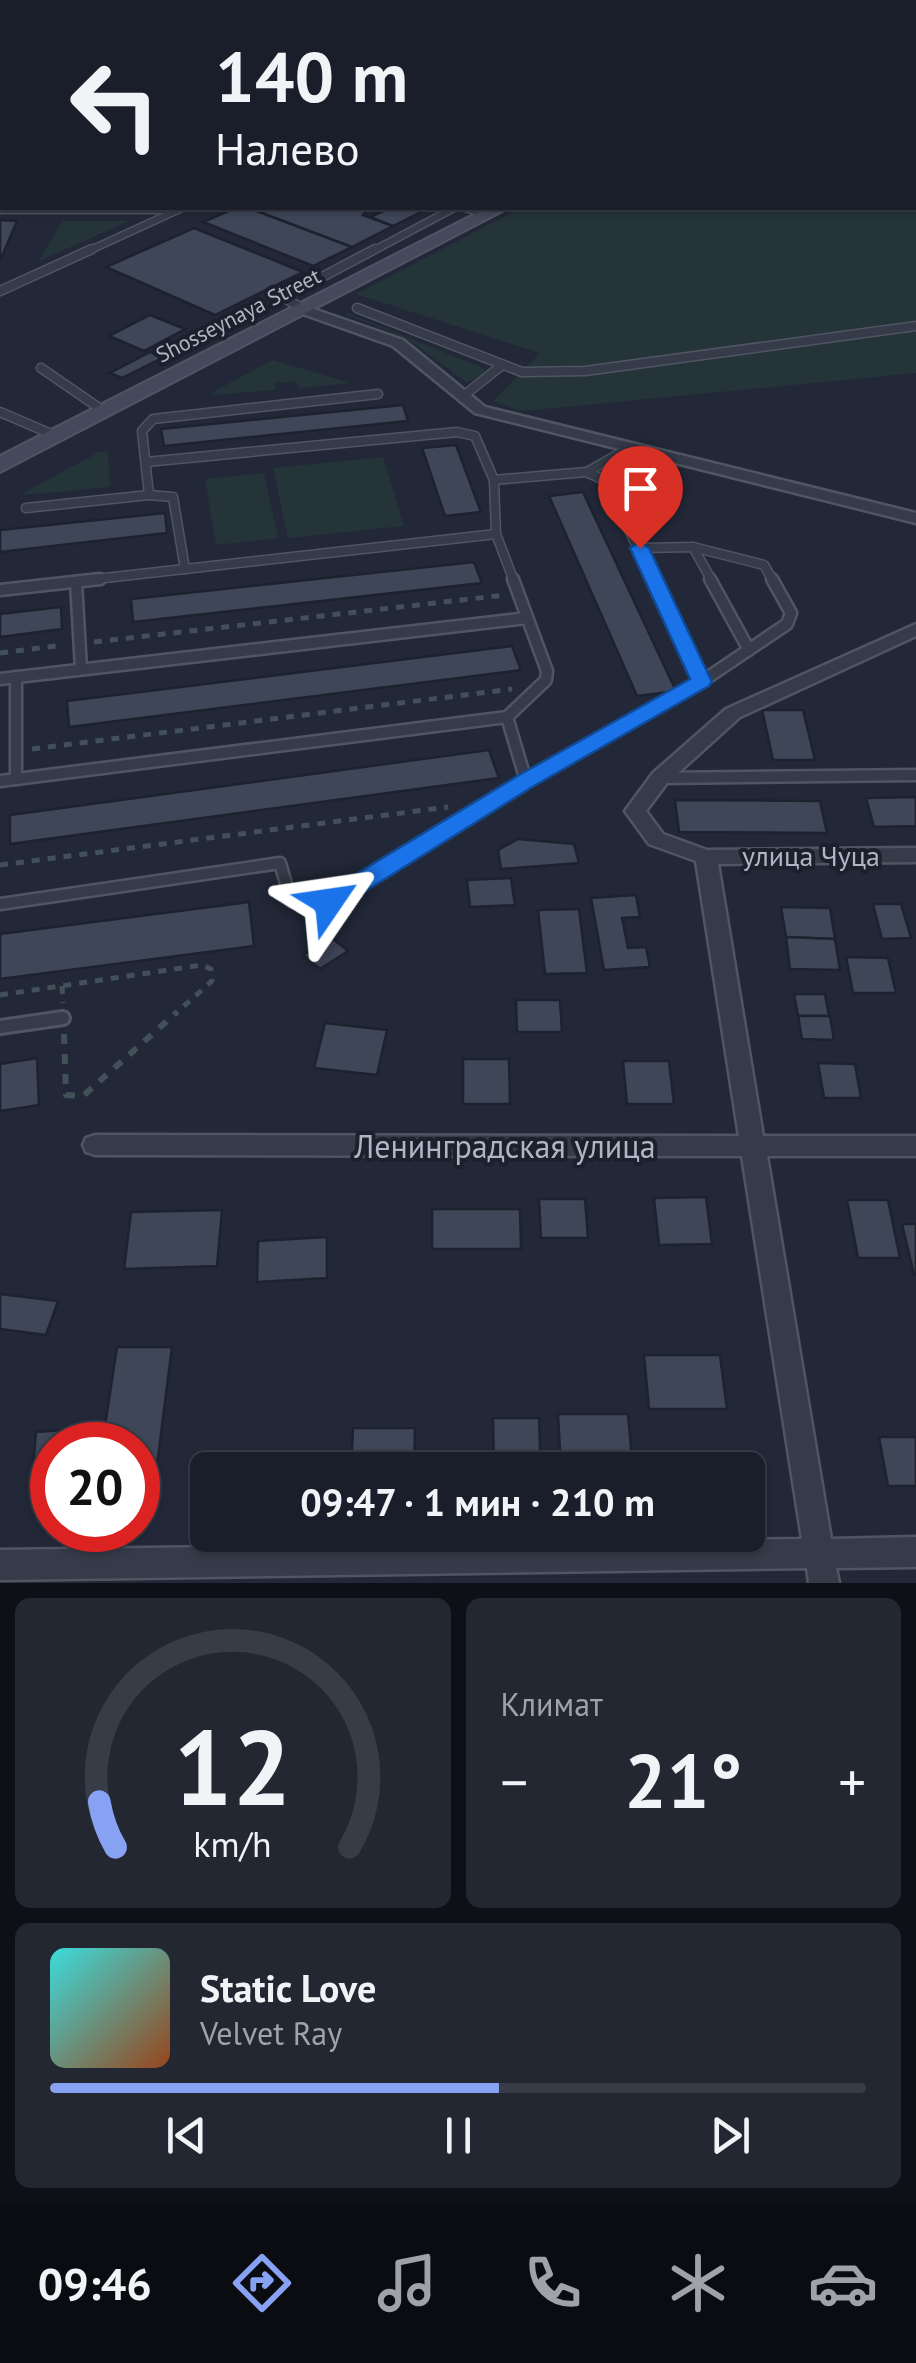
<!DOCTYPE html>
<html lang="ru">
<head>
<meta charset="utf-8">
<style>
  body { margin:0; font-family:"PT Sans",sans-serif; background:#232732; color:#f1f3f6; height:100vh; display:flex; flex-direction:column; font-size:38px; white-space:nowrap }
  * { box-sizing:border-box; margin:0 }
  p { font-size:32px; color:#9fa2a8 }
  .icon { flex:none; width:55px; height:55px; fill:none; stroke:currentColor; stroke-width:2; stroke-linecap:round; stroke-linejoin:round }
  .map { position:relative; height:1583px; overflow:hidden }
  .side { display:flex; flex-direction:column; gap:15px; padding:15px; background:#0e1017; flex:1 }
  .side>* { flex:none }
  .hud { position:absolute; left:0px; top:0px; width:918px; height:210px; box-shadow:0 2px 8px #0004,0 0 0 2px #383c47; background:#1a1e2a; color:#f1f3f6; overflow:hidden }
  .speed { position:absolute; left:30px; top:1422px; display:flex; gap:20px; font-size:50px; font-weight:700; text-align:center }
  .speed>* { display:grid; place-content:center; width:130px; height:130px; border-radius:50%; background:#1a1e2a; box-shadow:0 2px 8px #0004,0 0 0 2px #383c47; line-height:1 }
  .speed .limit { border:15px solid #d22; background:#fff; color:#111 }
  .pin { position:absolute; display:grid; place-items:center; width:85px; height:85px; color:#fff; margin:-102px -42px; border-radius:50% 50% 50% 0; rotate:-45deg; box-shadow:0 0 10px #0007 }
  .pin .icon { rotate:45deg }
  .me { position:absolute; width:110px; margin:-55px; rotate:58deg; stroke-linejoin:round; filter:drop-shadow(0 0 8px #0008) }
  .turn { display:flex; align-items:center; gap:35px; height:210px; padding:0 50px; font-size:45px }
  .turn .icon { width:130px; height:130px; stroke-width:2.5 }
  .turn b { display:block; font-size:70px; line-height:85px }
  .big { font-size:75px; font-weight:700; line-height:1.1 }
  .side .card { flex:1; display:flex; flex-direction:column; justify-content:center; gap:15px; min-width:0; padding:0 35px; border-radius:15px; background:#232732 }
  .side .dial { align-items:center; gap:0 }
  .dial svg { height:260px; overflow:visible; fill:none; stroke:#383c47; stroke-width:7; stroke-linecap:round; text-anchor:middle }
  .dial text { fill:#f1f3f6; stroke:none }
  .song { display:flex; align-items:center; gap:30px }
  .cover { width:120px; height:120px; border-radius:15px; background:linear-gradient(135deg,hsl(180 70% 55%),hsl(20 70% 35%)) }
  .played { height:10px; border-radius:5px; background:linear-gradient(90deg,#87a2f3 55%,#383c47 55%) }
  .keys { display:flex; justify-content:space-around; direction:ltr }
  .heat { display:flex; justify-content:space-between; align-items:center; font-size:55px; direction:ltr }
  .side .tiles { flex:1; display:grid; gap:15px; grid-template-columns:1fr 1fr }
  .card:last-child { grid-column:span 2 }
  .trip { position:absolute; left:190px; top:1452px; width:575px; height:100px; border-radius:15px; background:#1a1e2a; box-shadow:0 2px 8px #0004,0 0 0 2px #383c47; font-weight:700; line-height:100px; text-align:center }
  .tabs { display:flex; height:160px; justify-content:space-around; align-items:center; background:#0a0c11; color:#9fa2a8 }
  .tabs .icon { width:70px; height:70px }
  .tabs .selected { color:#87a2f3 }
  .tabs b { font-size:45px; color:#f1f3f6 }
  .map>svg:first-child { display:block }
  .green { fill:#243439 }
  .building { fill:#3e4658; stroke:#1d222f; stroke-width:2.5 }
  .lines { fill:none; stroke-linecap:round; stroke-linejoin:round }
  .service-far3-casing { stroke:#505563; stroke-width:9 }
  .service-far2-casing { stroke:#505563; stroke-width:11 }
  .service-far1-casing { stroke:#505563; stroke-width:15 }
  .service-casing { stroke:#505563; stroke-width:18 }
  .minor-casing { stroke:#505563; stroke-width:5 }
  .tertiary-casing { stroke:#505563; stroke-width:5 }
  .secondary-casing { stroke:#505563; stroke-width:4 }
  .path-far1 { stroke:#425157; stroke-width:5; stroke-dasharray:8 8; stroke-linecap:butt }
  .path { stroke:#425157; stroke-width:6; stroke-dasharray:10 10; stroke-linecap:butt }
  .service-far3 { stroke:#353b49; stroke-width:6 }
  .service-far2 { stroke:#353b49; stroke-width:8 }
  .service-far1 { stroke:#353b49; stroke-width:10 }
  .service { stroke:#353b49; stroke-width:12 }
  .minor { fill:#353b49; fill-rule:evenodd }
  .tertiary { fill:#353b49; fill-rule:evenodd }
  .secondary { fill:#44495b; fill-rule:evenodd }
  .route { fill:#1a73e8; stroke:#114b97; stroke-width:2.5 }
  .labels { text-anchor:middle; stroke-width:8; stroke-linejoin:round; paint-order:stroke }
  .far-street-label { font-size:22px; fill:#b0b5c5; stroke:#1b202d }
  .street-label { font-size:28px; fill:#b0b5c5; stroke:#1b202d }
  .near-street-label { font-size:32px; fill:#b0b5c5; stroke:#1b202d }
</style>
</head>
<body>
<div class="map">
<svg width="916" height="1583" viewBox="0 0 916 1583">
  <rect width="100%" height="100%" fill="#222838"/>
  <!-- green -->
  <g class="green">
    <path d="M916,75V373L523,411L493,401L540,353L356,294L521,208H915Z"/>
    <path d="M62,221H129L39,261Z"/>
    <path d="M348,313L483,368L485,372L467,383L408,339L345,314Z"/>
    <path d="M273,360L351,383L298,388L296,381L275,383L276,390L213,395V392Z"/>
    <path d="M99,452H108L110,487L25,495V492Z"/>
    <path d="M383,457L404,526L288,538L273,468Z"/>
    <path d="M264,473L278,538L216,545L205,479Z"/>
  </g>
  <!-- building -->
  <g class="building">
    <path d="M235,208H249L352,247L313,266L203,222Z"/>
    <path d="M249,208H360L367,211L363,215L393,226L352,247Z"/>
    <path d="M390,208H410L421,212L393,226L370,217Z"/>
    <path d="M0,220L17,221L0,261Z"/>
    <path d="M194,228L303,272L215,315L106,267Z"/>
    <path d="M150,315L185,329L144,351L109,336Z"/>
    <path d="M150,352L162,358L122,378L110,373Z"/>
    <path d="M403,405L408,421L164,446L161,429Z"/>
    <path d="M456,445L481,512L445,516L422,448Z"/>
    <path d="M583,492L676,691L637,696L549,496Z"/>
    <path d="M165,513L167,533L0,552V530Z"/>
    <path d="M474,562L482,583L133,622L131,599Z"/>
    <path d="M61,607L62,629L0,637V614Z"/>
    <path d="M512,646L521,670L69,727L67,701Z"/>
    <path d="M762,710H803L815,760H773Z"/>
    <path d="M489,750L499,778L10,844V815Z"/>
    <path d="M916,797V826L874,827L866,798Z"/>
    <path d="M675,800L820,801L827,833L679,832Z"/>
    <path d="M518,839L574,844L579,863L501,869L498,850Z"/>
    <path d="M511,878L515,905L470,907L467,880Z"/>
    <path d="M636,895L640,917L622,918L628,948L646,947L650,967L604,970L591,898Z"/>
    <path d="M249,902L254,946L0,979V934Z"/>
    <path d="M873,904H901L911,938L882,939Z"/>
    <path d="M781,907L830,908L835,939L786,937Z"/>
    <path d="M579,909L587,973L545,974L538,910Z"/>
    <path d="M331,937L348,951L320,969L303,955Z"/>
    <path d="M786,937L835,939L840,970L790,969Z"/>
    <path d="M846,957L888,958L896,993H853Z"/>
    <path d="M794,994H825L829,1016H798Z"/>
    <path d="M516,1000H560L562,1032H517Z"/>
    <path d="M798,1016H830L834,1040L802,1039Z"/>
    <path d="M325,1023L387,1030L377,1075L314,1068Z"/>
    <path d="M37,1058L39,1105L0,1111V1064Z"/>
    <path d="M463,1059H509L510,1104H463Z"/>
    <path d="M623,1061H669L674,1104H627Z"/>
    <path d="M818,1063L855,1064L861,1098H824Z"/>
    <path d="M706,1197L712,1244L659,1245L654,1198Z"/>
    <path d="M539,1199H585L588,1238H541Z"/>
    <path d="M847,1200H888L900,1258H858Z"/>
    <path d="M432,1209H520L521,1249H432Z"/>
    <path d="M222,1210L217,1266L124,1269L131,1212Z"/>
    <path d="M902,1224H916V1275H914Z"/>
    <path d="M327,1237V1278L257,1282L258,1241Z"/>
    <path d="M0,1294L58,1301L46,1335L0,1329Z"/>
    <path d="M117,1347H172L151,1513H138V1445H102Z"/>
    <path d="M644,1355H720L727,1409H649Z"/>
    <path d="M558,1414H628L633,1470H561Z"/>
    <path d="M493,1418H539L541,1470H494Z"/>
    <path d="M353,1428H415L414,1470H351Z"/>
    <path d="M81,1429L80,1445H52V1479L32,1481L36,1432Z"/>
    <path d="M879,1437H916V1486H888Z"/>
  </g>
  <g class="lines">
    <!-- service-far3 casing -->
    <g class="service-far3-casing">
      <g id="service-far3">
        <path d="M465,208L485,214"/>
        <path d="M0,210H169"/>
        <path d="M86,252L182,208"/>
        <path d="M371,252L454,208"/>
      </g>
    </g>
    <!-- service-far2 casing -->
    <g class="service-far2-casing">
      <g id="service-far2">
        <path d="M0,291L92,249"/>
        <path d="M357,308L522,372L585,371L916,326"/>
        <path d="M305,310L288,300L292,293L375,249"/>
        <path d="M41,368L105,412"/>
        <path d="M462,397L501,366"/>
        <path d="M0,412L56,436"/>
        <path d="M146,462L457,432L475,436L494,480L496,534L514,581"/>
        <path d="M587,472L629,448"/>
        <path d="M494,480L586,472L606,481L653,581"/>
        <path d="M149,495L142,431L153,419L378,394"/>
        <path d="M26,508L149,495L173,497L185,569"/>
        <path d="M693,547L712,581"/>
        <path d="M640,548L693,547L764,565L773,581"/>
        <path d="M78,581L496,534"/>
      </g>
    </g>
    <!-- service-far1 casing -->
    <g class="service-far1-casing">
      <g id="service-far1">
        <path d="M652,579L701,682"/>
        <path d="M710,579L749,650"/>
        <path d="M76,582L81,669"/>
        <path d="M0,590L100,579"/>
        <path d="M16,677V779"/>
        <path d="M0,679L527,618"/>
        <path d="M507,717L526,781"/>
        <path d="M661,778L916,775"/>
        <path d="M0,781L507,717L546,680L547,671L513,579"/>
        <path d="M0,904L280,863L291,901L305,906L329,903L526,781L701,682L787,624L791,613L772,579"/>
      </g>
    </g>
    <!-- service casing -->
    <g class="service-casing">
      <path id="service" d="M0,1027L63,1018"/>
    </g>
    <!-- minor casing -->
    <g class="minor-casing">
      <g id="minor">
        <rect x="915" y="19" width="1" height="6"/>
        <path d="M305,306L403,340L485,407L916,513V523L475,413L393,346L300,313V307Z"/>
        <path d="M916,624V636L740,717L667,783L646,811L663,834L707,850L916,848V862L718,864L763,1136H916V1156H767L831,1539L916,1537V1567L836,1568L839,1583H809L807,1568L0,1580V1550L802,1539L742,1156L95,1155L86,1152L83,1145L86,1138L95,1135L739,1136L696,861L649,844L625,811L653,773L726,709Z"/>
      </g>
    </g>
    <!-- tertiary casing -->
    <g class="tertiary-casing">
      <rect id="tertiary" x="0" y="129" width="2" height="8"/>
    </g>
    <!-- secondary casing -->
    <g class="secondary-casing">
      <g id="secondary">
        <rect x="807" y="0" width="14" height="2"/>
        <path d="M487,208H508L0,472V456Z"/>
      </g>
    </g>
    <!-- path-far1 -->
    <g class="path-far1">
      <path d="M94,642L505,595"/>
      <path d="M0,653L63,645"/>
      <path d="M32,749L512,689"/>
      <path d="M0,865L448,807"/>
      <path d="M62,986L63,1003"/>
      <path d="M0,995L202,965L211,969L212,981L175,1014"/>
    </g>
    <!-- path -->
    <path class="path" d="M64,1034L66,1095L83,1096L177,1012"/>
    <!-- service-far3 -->
    <use href="#service-far3" class="service-far3"/>
    <!-- service-far2 -->
    <use href="#service-far2" class="service-far2"/>
    <!-- service-far1 -->
    <use href="#service-far1" class="service-far1"/>
    <!-- service -->
    <use href="#service" class="service"/>
    <!-- minor -->
    <use href="#minor" class="minor"/>
    <!-- tertiary -->
    <use href="#tertiary" class="tertiary"/>
    <!-- secondary -->
    <use href="#secondary" class="secondary"/>
  </g>
  <!-- route -->
  <path class="route" d="M640,542L649,548L712,682L709,686L534,786L337,909H320L317,902L320,896L519,775L690,679L630,548Z"/>
  <g class="labels">
    <!-- far-street labels -->
    <g class="far-street-label">
      <text transform="translate(238 315) rotate(-27)" y="8">Shosseynaya Street</text>
    </g>
    <!-- street labels -->
    <g class="street-label">
      <text x="811" y="866">улица Чуца</text>
    </g>
    <!-- near-street labels -->
    <g class="near-street-label">
      <text x="505" y="1158">Ленинградская улица</text>
    </g>
  </g>
</svg>
<div class="speed"><div class="limit">20</div></div>
<div class="pin" style="left:640px;top:548px;background:#d93025"><svg class="icon" aria-label="arrive" viewBox="0 0 24 24"><path d="M6 21V4h12l-3 4 3 4H6"/></svg></div>
<svg class="me" style="left:329px;top:902px" viewBox="-20 -20 40 40"><path d="M0-17L14 15 0 8-14 15z" fill="#1a73e8" stroke="#fff" stroke-width="4"/></svg>
<div class="trip">09:47 · 1 мин · 210 m</div>
<div class="hud">
<div class="turn"><svg class="icon" aria-label="left" viewBox="0 0 24 24"><path d="M17 20v-9H6M10 6l-5 5 5 5"/></svg><div><b>140 m</b>Налево</div></div>
</div>
</div>
<section class="side">
<div class="tiles">
<div class="card dial"><svg viewBox="0 0 100 80">
<path d="M14 69A42 42 0 1 1 86 69"/>
<path d="M14 69A42 42 0 0 1 9 55" stroke="#87a2f3"/>
<text x="50" y="56" font-size="32" font-weight="700">12</text>
<text x="50" y="72" font-size="11">km/h</text>
</svg></div>
<div class="card"><p>Климат</p>
<div class="heat"><a>−</a><b class="big">21°</b><a>+</a></div>
</div>
<div class="card">
<div class="song"><i class="cover"></i><div><b>Static Love</b><p>Velvet Ray</p></div></div>
<div class="played"></div>
<div class="keys"><svg class="icon" aria-label="previous" viewBox="0 0 24 24"><path d="M18 5L8 12l10 7zM5 5v14"/></svg><svg class="icon" aria-label="pause" viewBox="0 0 24 24"><path d="M8 5v14M16 5v14"/></svg><svg class="icon" aria-label="next" viewBox="0 0 24 24"><path d="M6 5l10 7-10 7zM19 5v14"/></svg></div>
</div>
</div>
</section>
<nav class="tabs">
<b>09:46</b>
<svg class="icon selected" aria-label="directions" viewBox="0 0 24 24"><path d="M12 3l9 9-9 9-9-9zM9 14v-3h6M13 9l2 2-2 2"/></svg>
<svg class="icon" aria-label="music" viewBox="0 0 24 24"><path d="M9 18V5l10-2v13"/><circle cx="6" cy="18" r="3"/><circle cx="16" cy="16" r="3"/></svg>
<svg class="icon" aria-label="phone" viewBox="0 0 24 24"><path d="M5 4h4l2 5-3 2q2 4 5 5l2-3 5 2v4C11 20 4 13 5 4z"/></svg>
<svg class="icon" aria-label="climate" viewBox="0 0 24 24"><path d="M12 3v18M4 7l16 10M4 17L20 7"/></svg>
<svg class="icon" aria-label="car" viewBox="0 0 24 24"><path d="M5 17H2v-5l4-1 3-4h7l3 4 3 1v5h-3M9 17h6M6 11h13"/><circle cx="7" cy="17" r="2"/><circle cx="17" cy="17" r="2"/></svg>
</nav>
</body>
</html>
